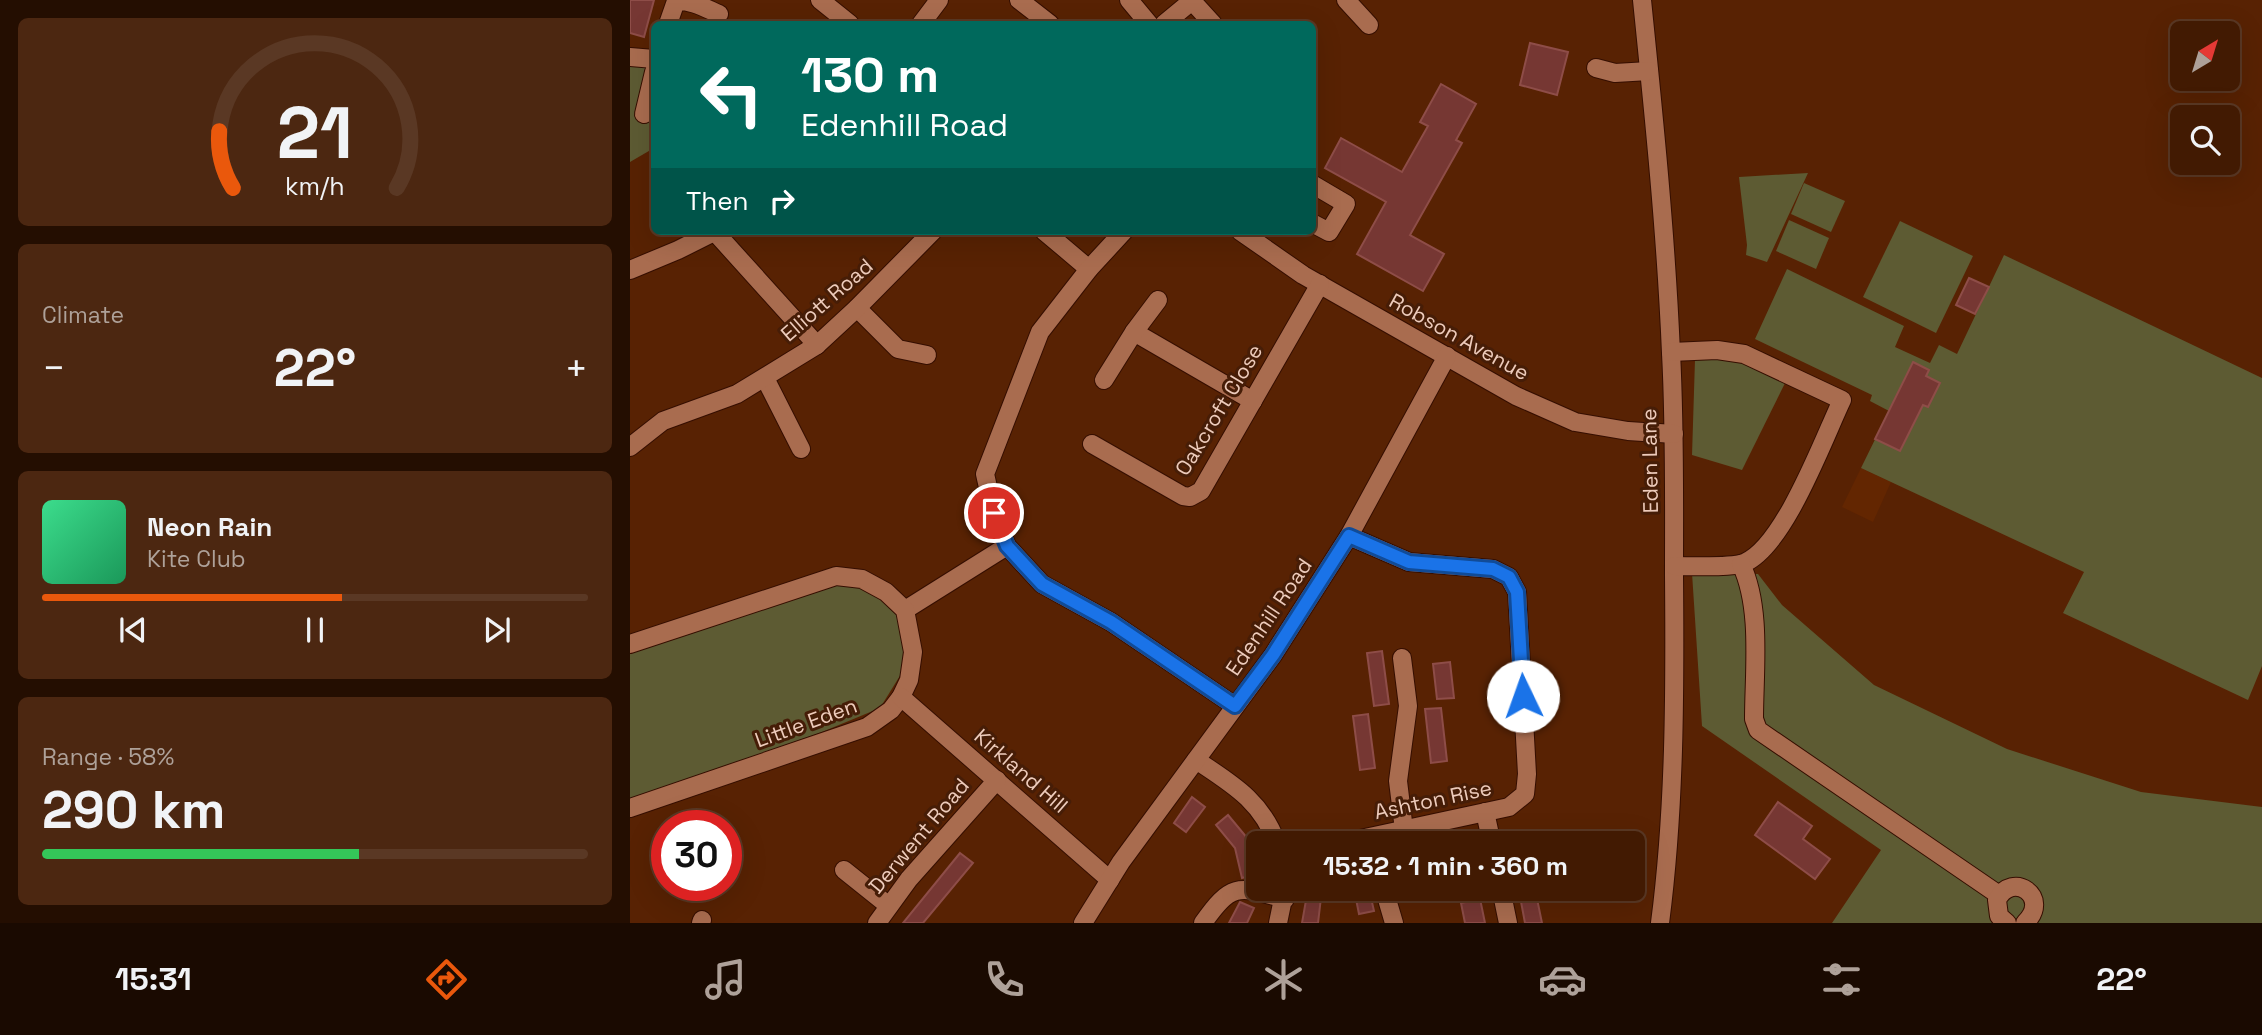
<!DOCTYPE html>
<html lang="en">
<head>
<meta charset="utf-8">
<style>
  body { margin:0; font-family:"Space Grotesk",sans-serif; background:#4c2711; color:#f1f3f6; height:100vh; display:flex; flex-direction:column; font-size:26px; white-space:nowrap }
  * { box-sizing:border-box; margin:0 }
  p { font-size:23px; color:#aea199 }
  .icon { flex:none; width:38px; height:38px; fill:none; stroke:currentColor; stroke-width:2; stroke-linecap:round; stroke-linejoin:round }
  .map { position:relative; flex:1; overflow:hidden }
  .sheet { display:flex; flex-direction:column; gap:18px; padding:18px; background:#240e01; width:630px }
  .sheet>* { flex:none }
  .banner { position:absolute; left:21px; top:21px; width:665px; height:214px; border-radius:10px; box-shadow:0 7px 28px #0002,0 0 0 2px #5a3824; background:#00695c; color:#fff; overflow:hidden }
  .needle { width:46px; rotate:38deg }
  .fabs { position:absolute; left:1540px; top:21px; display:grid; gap:14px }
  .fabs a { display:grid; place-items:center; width:70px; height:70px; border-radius:10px; background:#421a02; box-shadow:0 7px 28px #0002,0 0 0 2px #5a3824; font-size:35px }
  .speed { position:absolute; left:21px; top:810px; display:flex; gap:14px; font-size:35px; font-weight:700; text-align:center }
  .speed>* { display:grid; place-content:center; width:91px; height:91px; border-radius:50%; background:#421a02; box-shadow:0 7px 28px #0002,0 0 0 2px #5a3824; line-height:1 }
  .speed .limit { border:10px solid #d22; background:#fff; color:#111 }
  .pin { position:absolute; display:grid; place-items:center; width:60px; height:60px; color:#fff; margin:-30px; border:4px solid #fff; border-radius:50%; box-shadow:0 2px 7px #0007 }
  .me { position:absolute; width:77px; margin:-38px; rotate:357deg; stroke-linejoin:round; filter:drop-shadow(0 0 5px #0008) }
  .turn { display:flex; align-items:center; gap:24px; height:147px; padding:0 35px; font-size:32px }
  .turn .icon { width:91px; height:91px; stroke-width:2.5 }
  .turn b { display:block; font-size:49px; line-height:60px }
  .then { display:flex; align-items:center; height:66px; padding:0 35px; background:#0003; gap:14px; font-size:26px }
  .big { font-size:52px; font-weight:800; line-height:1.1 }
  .sheet .card { flex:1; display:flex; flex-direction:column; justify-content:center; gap:10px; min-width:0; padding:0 24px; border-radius:10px; background:#4c2711 }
  .sheet .dial { align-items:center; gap:0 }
  .dial svg { height:182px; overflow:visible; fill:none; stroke:#5a3824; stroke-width:7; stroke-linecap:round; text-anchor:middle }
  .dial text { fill:#f1f3f6; stroke:none }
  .song { display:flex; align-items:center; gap:21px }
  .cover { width:84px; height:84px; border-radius:10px; background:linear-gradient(135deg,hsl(150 70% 55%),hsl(150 70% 35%)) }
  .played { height:7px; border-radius:4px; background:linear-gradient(90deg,#ea580c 55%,#5a3824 55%) }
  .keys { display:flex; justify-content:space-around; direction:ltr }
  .heat { display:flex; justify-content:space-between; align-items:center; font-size:38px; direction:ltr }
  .charge { height:10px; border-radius:5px; background:linear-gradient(90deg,#34c759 58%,#5a3824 0) }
  .trip { position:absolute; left:616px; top:831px; width:399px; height:70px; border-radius:10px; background:#421a02; box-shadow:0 7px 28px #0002,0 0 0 2px #5a3824; font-weight:800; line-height:70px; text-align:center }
  .menu { display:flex; height:112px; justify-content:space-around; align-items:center; background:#1a0a01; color:#aea199 }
  .menu .icon { width:49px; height:49px }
  .menu .selected { color:#ea580c }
  .menu b { font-size:32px; color:#f1f3f6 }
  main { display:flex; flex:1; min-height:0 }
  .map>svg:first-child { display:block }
  .built { fill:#632601 }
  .green { fill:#5d5b33 }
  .building { fill:#763733; stroke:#8e4d48; stroke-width:2 }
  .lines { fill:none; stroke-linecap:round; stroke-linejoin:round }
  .minor-casing { stroke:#350e00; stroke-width:20 }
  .minor { stroke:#a96c4f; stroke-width:18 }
  .route-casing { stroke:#114b97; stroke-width:18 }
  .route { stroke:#1a73e8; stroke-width:12 }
  .labels { text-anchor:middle; stroke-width:6; stroke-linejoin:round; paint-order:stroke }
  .street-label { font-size:21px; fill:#edcbbb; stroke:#461d07 }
</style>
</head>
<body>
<main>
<section class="sheet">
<div class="card dial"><svg viewBox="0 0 100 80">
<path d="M14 69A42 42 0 1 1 86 69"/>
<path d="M14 69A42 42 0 0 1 8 44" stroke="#ea580c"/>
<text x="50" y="56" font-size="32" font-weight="700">21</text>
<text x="50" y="72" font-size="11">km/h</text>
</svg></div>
<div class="card"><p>Climate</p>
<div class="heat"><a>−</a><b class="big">22°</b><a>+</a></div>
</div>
<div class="card">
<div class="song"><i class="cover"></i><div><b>Neon Rain</b><p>Kite Club</p></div></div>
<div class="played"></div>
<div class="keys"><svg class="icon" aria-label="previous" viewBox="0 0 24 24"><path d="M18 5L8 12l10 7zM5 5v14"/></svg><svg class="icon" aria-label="pause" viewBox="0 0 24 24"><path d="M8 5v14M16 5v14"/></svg><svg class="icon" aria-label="next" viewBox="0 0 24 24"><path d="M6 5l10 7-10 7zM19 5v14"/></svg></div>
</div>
<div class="card"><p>Range · 58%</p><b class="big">290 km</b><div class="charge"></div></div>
</section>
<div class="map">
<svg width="1632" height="923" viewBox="0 0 1632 923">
  <rect width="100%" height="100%" fill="#582203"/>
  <!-- built -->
  <path class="built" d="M1231,468L1261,482L1243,522L1212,507Z"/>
  <!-- green -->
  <g class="green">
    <path d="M0,63L14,66L17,70L8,117L24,122V148L0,162Z"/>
    <path d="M1178,173L1137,262L1116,255L1117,245L1109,177Z"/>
    <path d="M1174,183L1215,201L1201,232L1161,214Z"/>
    <path d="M1159,220L1199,238L1186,269L1146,251Z"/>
    <path d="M1270,221L1343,256L1306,333L1233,297Z"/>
    <path d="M1374,255L1632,378V666L1618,700L1433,613L1454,572L1231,468L1259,411L1240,401L1242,395L1125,339L1157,269L1274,326L1265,347L1300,363L1309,345L1327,354Z"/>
    <path d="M1065,359H1112L1157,379L1112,470L1062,455Z"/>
    <path d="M1062,573L1128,574L1152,605L1244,685L1377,749L1511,792L1632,807V923H1202L1251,850L1072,726Z"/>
    <path d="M209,581L232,586L252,595L274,623L276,666L250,708L192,732L0,800V649Z"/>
  </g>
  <!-- building -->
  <g class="building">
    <path d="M0,0H24L14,37L0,33Z"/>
    <path d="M900,43L938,52L927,95L890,85Z"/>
    <path d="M811,84L846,104L826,140L832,143L780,235L814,254L793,291L727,254L756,202L695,168L711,138L772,172L798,126L790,122Z"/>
    <path d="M1339,278L1359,287L1345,314L1326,305Z"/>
    <path d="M1283,362L1299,370L1296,376L1310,383L1298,407L1293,405L1270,451L1245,439Z"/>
    <path d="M752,651L759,704L744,706L737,653Z"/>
    <path d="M820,662L824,698L807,699L803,664Z"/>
    <path d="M811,708L817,761L801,763L795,709Z"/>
    <path d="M738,714L745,768L730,770L723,716Z"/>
    <path d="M562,797L575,807L556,832L544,823Z"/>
    <path d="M1148,802L1182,826L1173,839L1200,859L1185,879L1125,835Z"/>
    <path d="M598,815L618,839L627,874L612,878L605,848L586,825Z"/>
    <path d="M330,853L343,863L293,923H273Z"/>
    <path d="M678,889H692L688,923H672Z"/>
    <path d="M724,889H739L744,911L729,914Z"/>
    <path d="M833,889H848L855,923H835L831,903L836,902Z"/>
    <path d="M905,889L912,923H895L889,891Z"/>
    <path d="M610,902L624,908L617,923H599Z"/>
  </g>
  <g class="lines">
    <!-- minor casing -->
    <g class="minor-casing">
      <g id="minor">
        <path d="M190,0L220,24"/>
        <path d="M389,0L420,24"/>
        <path d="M499,0L519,24"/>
        <path d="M716,0L739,25"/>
        <path d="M1012,0C1024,117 1036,235 1041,353C1045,427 1044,501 1044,575C1045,691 1045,808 1030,923"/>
        <path d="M562,1L583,24"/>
        <path d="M38,24L46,1C61,0 75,8 89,14"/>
        <path d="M291,24L309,0"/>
        <path d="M534,24L563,0"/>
        <path d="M0,57L24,59"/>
        <path d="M966,68L985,73L1019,71"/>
        <path d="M14,114L24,72"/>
        <path d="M682,184L716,204L699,232L682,223"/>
        <path d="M414,231L459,269"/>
        <path d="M494,231L459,269L410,332L355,474L364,514L377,546L412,584L481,622L605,706"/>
        <path d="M610,231L673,275L886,396L945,422L998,431L1044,434"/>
        <path d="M85,232L187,345"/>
        <path d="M0,270L48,250L86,231"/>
        <path d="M227,308L268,349L297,355"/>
        <path d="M504,332L623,401"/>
        <path d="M1041,352L1087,350L1114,354L1212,400C1193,440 1154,547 1114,563C1100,568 1061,566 1044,566"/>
        <path d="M135,378L171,449"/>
        <path d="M474,380L504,332L528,300"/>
        <path d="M462,444L553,496L560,497L571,491L690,284"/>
        <path d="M0,447L33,421L107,394L187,345L227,308L303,231"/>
        <path d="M1111,564C1132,608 1124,671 1124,719L1128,730L1369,895"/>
        <path d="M275,610L377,546"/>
        <path d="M0,644L206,576L232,579L256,592L275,610L283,652L279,680L271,697L261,710L237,727L0,808"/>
        <path d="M772,658L778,706L768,781L774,830"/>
        <path d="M271,697L480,880"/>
        <path d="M566,760C602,784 632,801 647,844"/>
        <path d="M855,812L862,844"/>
        <path d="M707,844L879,807L895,794L897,774L887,592L879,577L863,569L779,562L719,536"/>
        <path d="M214,870L259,906"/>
        <path d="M754,889L764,923"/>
        <path d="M871,889L878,923"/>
        <path d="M71,923L72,920"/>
        <path d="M247,923L279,879L367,780"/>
        <path d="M453,923L491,862L643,655L719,536L817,356"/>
        <path d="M573,923C602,882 608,886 655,899"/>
        <path d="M648,923L655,889"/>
        <path d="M1377,923L1369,916L1367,900C1382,870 1422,897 1395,923"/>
      </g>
    </g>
    <!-- minor -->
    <use href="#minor" class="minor"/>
  </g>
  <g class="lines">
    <!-- route casing -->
    <g class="route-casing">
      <path id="route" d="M364,513L377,546L412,584L481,622L605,706L643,655L719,536L779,562L863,569L879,577L887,592L893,696"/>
    </g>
    <!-- route -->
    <use href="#route" class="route"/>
  </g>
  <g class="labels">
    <!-- street labels -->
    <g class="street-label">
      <text transform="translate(197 300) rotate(-41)" y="7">Elliott Road</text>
      <text transform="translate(829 337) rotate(29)" y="7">Robson Avenue</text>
      <text transform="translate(589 410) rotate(-59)" y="7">Oakcroft Close</text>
      <text transform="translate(1020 461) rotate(-91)" y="7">Eden Lane</text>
      <text transform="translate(639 617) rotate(-56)" y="7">Edenhill Road</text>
      <text transform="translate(176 723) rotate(-20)" y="7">Little Eden</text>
      <text transform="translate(391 771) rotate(41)" y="7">Kirkland Hill</text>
      <text transform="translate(803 800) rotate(-12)" y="7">Ashton Rise</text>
      <text transform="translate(289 836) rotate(-50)" y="7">Derwent Road</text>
    </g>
  </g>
</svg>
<div class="fabs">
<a><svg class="needle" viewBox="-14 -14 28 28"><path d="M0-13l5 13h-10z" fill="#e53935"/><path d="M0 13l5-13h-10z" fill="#aea199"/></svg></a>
<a><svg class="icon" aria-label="search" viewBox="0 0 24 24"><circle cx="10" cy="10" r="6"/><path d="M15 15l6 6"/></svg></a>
</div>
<div class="speed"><div class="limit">30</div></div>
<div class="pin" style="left:364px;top:513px;background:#d93025"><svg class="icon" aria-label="arrive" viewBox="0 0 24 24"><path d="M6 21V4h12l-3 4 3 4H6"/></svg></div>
<svg class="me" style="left:893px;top:696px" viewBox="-20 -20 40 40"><circle r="19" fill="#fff"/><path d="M0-13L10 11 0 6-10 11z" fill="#1a73e8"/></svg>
<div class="trip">15:32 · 1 min · 360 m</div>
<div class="banner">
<div class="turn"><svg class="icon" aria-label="left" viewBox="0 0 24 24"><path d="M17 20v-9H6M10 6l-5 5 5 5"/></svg><div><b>130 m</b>Edenhill Road</div></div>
<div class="then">Then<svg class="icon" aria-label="right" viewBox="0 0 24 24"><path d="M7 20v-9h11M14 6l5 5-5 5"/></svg></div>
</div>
</div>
</main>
<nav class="menu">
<b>15:31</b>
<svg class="icon selected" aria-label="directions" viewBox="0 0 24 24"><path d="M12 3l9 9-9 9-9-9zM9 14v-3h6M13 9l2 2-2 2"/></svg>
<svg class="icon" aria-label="music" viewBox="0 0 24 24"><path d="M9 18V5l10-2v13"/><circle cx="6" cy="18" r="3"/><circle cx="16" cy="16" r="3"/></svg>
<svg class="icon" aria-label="phone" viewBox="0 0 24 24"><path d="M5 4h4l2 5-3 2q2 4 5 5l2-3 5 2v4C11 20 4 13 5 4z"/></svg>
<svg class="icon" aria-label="climate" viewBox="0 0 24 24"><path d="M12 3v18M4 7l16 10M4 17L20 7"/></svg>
<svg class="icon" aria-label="car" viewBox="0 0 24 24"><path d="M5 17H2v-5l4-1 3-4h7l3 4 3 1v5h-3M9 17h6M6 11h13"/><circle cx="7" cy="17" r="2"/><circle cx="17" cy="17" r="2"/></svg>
<svg class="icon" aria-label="filters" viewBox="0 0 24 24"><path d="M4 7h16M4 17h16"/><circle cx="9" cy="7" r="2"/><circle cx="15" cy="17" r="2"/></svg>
<b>22°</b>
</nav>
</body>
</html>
